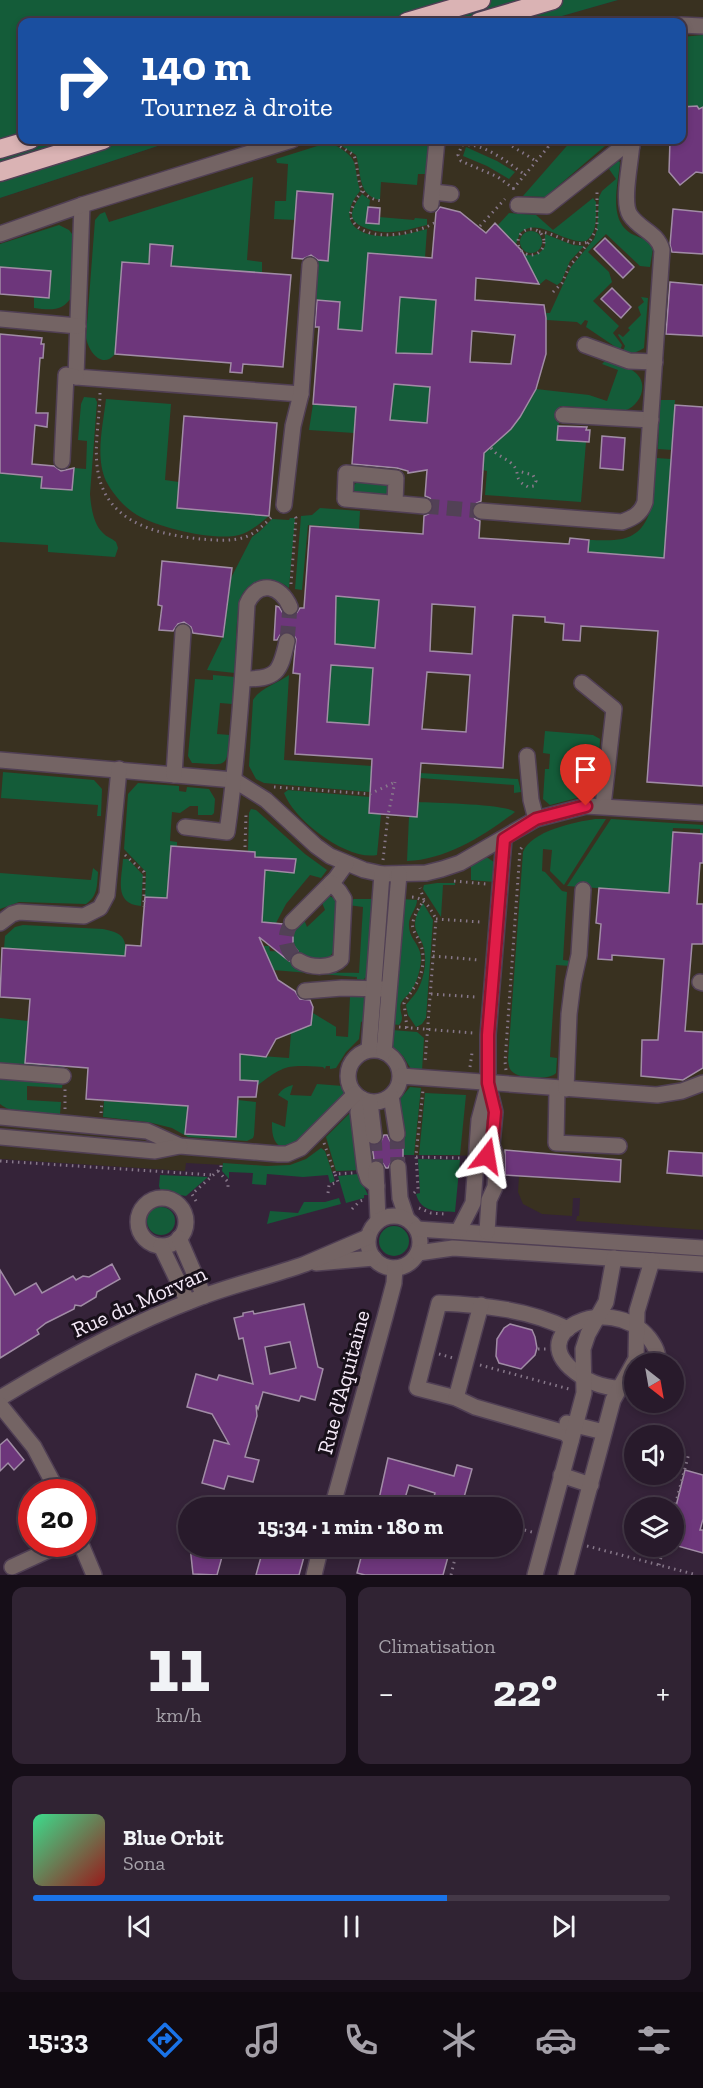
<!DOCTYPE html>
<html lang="fr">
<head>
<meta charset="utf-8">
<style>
  body { margin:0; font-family:"Zilla Slab",serif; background:#302333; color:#f1f3f6; height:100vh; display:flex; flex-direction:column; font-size:22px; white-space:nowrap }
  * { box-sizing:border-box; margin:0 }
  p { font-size:20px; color:#a5a1a9 }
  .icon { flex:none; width:33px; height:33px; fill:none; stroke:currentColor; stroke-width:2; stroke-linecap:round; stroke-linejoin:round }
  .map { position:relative; height:1575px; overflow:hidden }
  .panel { display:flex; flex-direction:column; gap:12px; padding:12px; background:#160e18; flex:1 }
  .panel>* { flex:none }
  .hud { position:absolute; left:18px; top:18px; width:668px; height:126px; border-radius:12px; box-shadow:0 3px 9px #0003,0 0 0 2px #443847; background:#1a4fa0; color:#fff; overflow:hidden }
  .needle { width:39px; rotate:149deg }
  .tools { position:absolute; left:624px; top:1353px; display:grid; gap:12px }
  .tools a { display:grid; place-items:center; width:60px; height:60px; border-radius:50%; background:#281a2b; box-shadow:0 3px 9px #0003,0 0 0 2px #443847; font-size:30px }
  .speed { position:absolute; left:18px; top:1479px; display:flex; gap:12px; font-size:30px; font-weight:700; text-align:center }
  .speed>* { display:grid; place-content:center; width:78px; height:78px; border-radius:50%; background:#281a2b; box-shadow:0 3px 9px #0003,0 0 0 2px #443847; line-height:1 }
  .speed .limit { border:9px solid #d22; background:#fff; color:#111 }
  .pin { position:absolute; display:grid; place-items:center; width:51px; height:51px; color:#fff; margin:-62px -26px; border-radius:50% 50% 50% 0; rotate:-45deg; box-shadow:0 0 6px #0007 }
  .pin .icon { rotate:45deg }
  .me { position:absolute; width:66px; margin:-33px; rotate:14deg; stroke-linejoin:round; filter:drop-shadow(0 0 4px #0008) }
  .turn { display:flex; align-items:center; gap:21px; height:126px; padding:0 24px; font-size:27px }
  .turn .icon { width:78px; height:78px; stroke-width:2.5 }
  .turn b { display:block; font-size:42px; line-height:51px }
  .big { font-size:45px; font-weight:700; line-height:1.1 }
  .panel .tile { flex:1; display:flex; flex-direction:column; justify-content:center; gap:9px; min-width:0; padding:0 21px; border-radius:12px; background:#302333 }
  .panel .dial { align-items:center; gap:0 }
  .dial b { font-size:78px; line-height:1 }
  .song { display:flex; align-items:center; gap:18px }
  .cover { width:72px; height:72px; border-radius:9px; background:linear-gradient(135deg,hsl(150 70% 55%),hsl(0 70% 35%)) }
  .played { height:6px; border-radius:3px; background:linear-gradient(90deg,#1a73e8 65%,#443847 65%) }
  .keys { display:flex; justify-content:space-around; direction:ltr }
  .heat { display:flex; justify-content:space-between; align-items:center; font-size:33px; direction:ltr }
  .panel .tiles { flex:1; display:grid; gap:12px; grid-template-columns:1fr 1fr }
  .tile:last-child { grid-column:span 2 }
  .trip { position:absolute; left:178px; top:1497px; width:345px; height:60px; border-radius:30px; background:#281a2b; box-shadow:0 3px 9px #0003,0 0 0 2px #443847; font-weight:700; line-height:60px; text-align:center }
  .menu { display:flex; height:96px; justify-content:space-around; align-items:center; background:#100a11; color:#a5a1a9 }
  .menu .icon { width:42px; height:42px }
  .menu .selected { color:#1a73e8 }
  .menu b { font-size:27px; color:#f1f3f6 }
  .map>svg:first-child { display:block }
  .medical { fill:#393120 }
  .green { fill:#145c39 }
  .building { fill:#6d367b; stroke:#a18ca6; stroke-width:1.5; fill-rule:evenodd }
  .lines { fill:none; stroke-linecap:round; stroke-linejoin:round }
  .minor-tunnel { stroke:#524156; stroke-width:15; stroke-dasharray:15 8; stroke-linecap:butt }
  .minor-casing { stroke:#503f54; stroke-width:18 }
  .highway-casing { stroke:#503f54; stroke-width:21 }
  .path { stroke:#87788a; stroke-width:3; stroke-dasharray:1.5 4.5; stroke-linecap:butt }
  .minor { stroke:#746464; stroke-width:15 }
  .highway { stroke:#dab3b4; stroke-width:18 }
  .route-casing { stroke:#92132f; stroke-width:15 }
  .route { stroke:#e11d48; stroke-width:10 }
  .labels { text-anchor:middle; stroke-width:6; stroke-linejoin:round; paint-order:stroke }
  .street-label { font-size:22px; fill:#f5eaf8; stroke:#18101a }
</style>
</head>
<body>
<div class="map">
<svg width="703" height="1575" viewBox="0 0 703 1575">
  <rect width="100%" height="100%" fill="#352339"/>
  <!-- medical -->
  <path class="medical" d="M618,0H703V1230L576,1221L577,1216H579L580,1198H573L572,1216L542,1214L523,1204L518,1192L519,1176L503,1175L504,1156L403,1155L404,1167L332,1172L331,1171L186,1163L185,1171L0,1159V198L176,140H681V22H541Z"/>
  <!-- green -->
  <g class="green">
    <path d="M0,0H618L541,22H22V140H176L0,198Z"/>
    <path d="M703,35V107L699,109L697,106H692L691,108L681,102V37Z"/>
    <path d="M338,140H429L426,174H418L417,185L381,182L380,200C357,195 362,174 356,155L334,141Z"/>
    <path d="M572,140H612L545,197L523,196Z"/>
    <path d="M330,142C361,160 352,159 360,191C341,214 348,233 379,236C395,238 412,233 427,229L425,258L368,253L354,433L309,430L313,404L338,405L344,330L338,329L340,302L312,299L314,260H328L333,194L297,191L295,220L274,219L275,201H286L288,164L277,163L276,159Z"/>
    <path d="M466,147L497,161L515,172L509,179L487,166L463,156Z"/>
    <path d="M618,161L620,162C618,186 607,222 634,235C642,239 648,239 653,248L650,267L640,266L606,234L588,252L609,272L612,282L593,301L619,326L613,333L622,345L620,350L586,327L588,321L585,320L581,325L577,322L547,320L546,313H550L571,267L594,239L597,230L599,197L602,191L616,179L609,169Z"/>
    <path d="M253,177L247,260L262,262V273L122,262L115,354C102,370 88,351 86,337L95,220L100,214L105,212L109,222Z"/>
    <path d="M362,194L370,200L367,223L379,224V217L414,220L415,218L427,219V225C404,231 382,237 361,226C345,218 354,205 362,194Z"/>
    <path d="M593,198L596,202C596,216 598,232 586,241C564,245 539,216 520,233L516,244L498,225L509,213L536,215L553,230Z"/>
    <path d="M59,225L69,230L75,238L72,296C63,312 50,310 34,308V297L49,298L51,271L0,267V244Z"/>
    <circle cx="531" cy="242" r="11"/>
    <path d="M545,234L573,245L584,246L570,261L561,282L557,285L546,279L539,285L523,254C533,257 540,255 545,246Z"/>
    <path d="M437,295L432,359L396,353L400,297L418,299Z"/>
    <path d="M641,297L648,298L644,348C636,353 632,354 623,351L625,346L618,335L619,334L623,337L630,330L628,328L641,315L638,307L644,302Z"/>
    <path d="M605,361C614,361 635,368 640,378C647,391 637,406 626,410L560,406L558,440L586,442L581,502L485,495L487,471L483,470L484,453C507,435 524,415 536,389L589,395L607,401L618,370L602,364Z"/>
    <path d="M394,384L430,387L427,423L390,420Z"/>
    <path d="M84,397L95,398L97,402L90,494C91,506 93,524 103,533C106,537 112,538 116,542L118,548L115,557L48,552V545L0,542V473L42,478L41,488L72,490L74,468L86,469L87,441L78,440L81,404Z"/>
    <path d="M106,399L171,404L165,480L179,482L178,508L269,516C260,523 251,532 239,535C214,541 159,528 137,515C124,507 113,494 106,481C95,457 103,425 106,399Z"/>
    <path d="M660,400H675L672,450L658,449Z"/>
    <path d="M656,458L671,459L664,558L588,552L589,540C599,540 612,541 622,539C657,532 654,485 656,458Z"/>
    <path d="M358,481L387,484L388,492L384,496L355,494L353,486Z"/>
    <path d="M320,508L360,511L359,529L308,525L302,590L295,589L301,516L312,515Z"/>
    <path d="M290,518H295L289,588C281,581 273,580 263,581C255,582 247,586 243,593C235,607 236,655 235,673L207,670L223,637L231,578L252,537L260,531L272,519L289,520Z"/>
    <path d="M336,596L379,600L375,648L335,644Z"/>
    <path d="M331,665L373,668L369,725L327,722Z"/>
    <path d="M213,675L235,677L232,704L220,703L217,734L230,735C227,771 226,764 192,763L188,756L195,679L213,680Z"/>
    <path d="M289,675L284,760L372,766L370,792L264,783L256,779L249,766L253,700C259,689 278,683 289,675Z"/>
    <path d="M545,731L593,735L600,739L598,773L581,797L550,805L543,799L545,769H549L550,754L543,753Z"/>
    <path d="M3,772L94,780L102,789L101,816H97L98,805L1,798Z"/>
    <path d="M420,773L518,779L521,792L514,793V785L420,778Z"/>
    <path d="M138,783L179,786V791L186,792L187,787L209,789L215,799L214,813L212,815H198V806H190L180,813L172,812L170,841L177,842V847H171L167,898L145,897L146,872L124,849L128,794Z"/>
    <path d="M288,790L370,797L369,813L381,814L377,855C347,861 294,820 284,793Z"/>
    <path d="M418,802C436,803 506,804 515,812C485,835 446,860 407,861L409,816L417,817Z"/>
    <path d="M251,809L256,810L305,854L327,870L321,878L310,875L286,904L276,923L262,922L266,857H255V852H248L249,813Z"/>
    <path d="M595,819H606L564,885L550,871L552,850L543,849L542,871L545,872L562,891L567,892L563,960L571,961V966L556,965L550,1057L557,1058L556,1073C550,1080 521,1079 514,1073C509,1070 509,1066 508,1060L523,852C531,831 575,822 595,819Z"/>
    <path d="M611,819L703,825V836H700V829L673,828L669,893L567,886Z"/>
    <path d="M484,858H488L494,862V882L471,880V866Z"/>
    <path d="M123,859H128L143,875L141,906C113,904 122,878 123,859Z"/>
    <path d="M93,868L98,872C97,885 98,896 86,904L19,902L0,909V873L91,880Z"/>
    <path d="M437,883H455V885H443L441,917L423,889L424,885Z"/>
    <path d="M329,896L336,899L338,906L333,952L329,958L306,961C290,944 287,936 303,917L307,927L325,910L321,900Z"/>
    <path d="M354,899H374L368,975L363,980L357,979V977L273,970L260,946H269L270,951L284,952C298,977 334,972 359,973L363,907L348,905V901Z"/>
    <path d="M402,899L417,900C417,909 408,916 409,926C409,937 417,942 420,952C423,962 418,979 413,988C410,994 404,997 401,1003C398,1012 406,1017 399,1025L392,1024Z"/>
    <path d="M423,903L433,920L426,1018L422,1024L416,1027L408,1015L406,1005C409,1001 412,998 415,994C422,985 426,968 425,957C425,932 404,934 423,903Z"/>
    <path d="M23,925L103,929C121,933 127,936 125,956L4,948L5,936L15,927Z"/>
    <path d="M352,994L361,995L365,999L364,1021L361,1022L359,1039L346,1052L336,1068L330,1069V1066H326L325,1069L323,1067C288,1065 285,1064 257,1086V1081L240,1080V1065L224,1063L234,1022L248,1055L289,1058L291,1033L311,1025L313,1013L336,1027V1036L348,1037L350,997Z"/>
    <path d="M0,1018L28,1021L25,1064L63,1066V1071L0,1065Z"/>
    <path d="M392,1030L417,1032L424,1038L422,1071L411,1069L403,1056L392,1046Z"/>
    <path d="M0,1077L63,1081L62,1088L27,1086V1100L61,1102L60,1114C42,1113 14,1116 0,1104Z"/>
    <path d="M317,1084L343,1086L345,1088L344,1095L297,1144L282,1148C272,1142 272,1132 272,1122L285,1127L288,1101L278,1095C282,1089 286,1087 293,1085L290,1095L311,1096Z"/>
    <path d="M410,1087L421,1088L414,1155H403L400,1099Z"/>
    <path d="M425,1093L466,1095L460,1155H419Z"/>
    <path d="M238,1100L256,1102L254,1135L253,1138L247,1141L188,1137L172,1128L148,1122L103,1117L104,1101L188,1106L236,1137Z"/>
    <path d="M351,1112L361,1170L336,1171L326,1137Z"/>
    <path d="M321,1148L325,1151L335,1181L330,1183L328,1175L303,1177L267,1174L266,1185L252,1184L253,1173L229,1172V1179L222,1171L223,1163L267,1166L290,1165L306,1159Z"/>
    <path d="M418,1159L460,1160L455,1212C438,1211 421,1213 416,1194L420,1193Z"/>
    <path d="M358,1174L368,1195H364V1198L346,1203L338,1176Z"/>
    <path d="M160,1175L208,1177L186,1196L161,1192L159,1186Z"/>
    <path d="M339,1198L341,1204L267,1224L270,1211L298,1213L304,1202H325Z"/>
    <circle cx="161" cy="1221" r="14"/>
    <circle cx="394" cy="1241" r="15"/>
  </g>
  <!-- building -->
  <g class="building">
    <path d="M697,106L699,109L703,107V173L696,172L680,185L669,172L670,140H681V107Z"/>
    <path d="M297,191L333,194L328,261L318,260L311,255L303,259L292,258Z"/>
    <path d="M368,207L380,208L379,224L366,223Z"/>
    <path d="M440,207L460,212L486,233L495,223L522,251L539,284L476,278L475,300L544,305L546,318V354L536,389L520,417L511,429L484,453L481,501L473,505L471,511L475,519L480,521L479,538L569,544L570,538L589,540L588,552L664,558L675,405L703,407V786L647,782L658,631L581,626L580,641L563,640L564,624L545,622V617L513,615L503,768L421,763L417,817L369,813L372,759L295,754L300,674L293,673L296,639L293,634L285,632L280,635L277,640H274L276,606L279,607L284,615L289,617L295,615L300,608H304L310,526L423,534L424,516L432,512L434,506L430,498L425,496L427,470L408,473V471L397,468L352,464L356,407L313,404L319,327H315L317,300L340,302L338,329L362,331L368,253L432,258L436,212ZM400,297L436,300L432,354L396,353ZM472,331L515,335L511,364L470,362ZM394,384L430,387L427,423L390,420ZM336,596L379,600L375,648L335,644ZM432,604L475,607L472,654L430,651ZM331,665L373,668L369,725L327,722ZM427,672L470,675L466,732L422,729Z"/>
    <path d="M673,209L703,212V254L672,252L670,245Z"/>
    <path d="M605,238L634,267L623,278L594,249Z"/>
    <path d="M150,244L173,246L171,266L291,275L283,367L243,364L242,373L230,372L231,363L115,354L122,262L149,264Z"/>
    <path d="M0,267L51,271L49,298L0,294Z"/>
    <path d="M670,282L703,285V336L666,334Z"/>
    <path d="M612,288L631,307L621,318L601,299Z"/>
    <path d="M0,334L42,338L41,344H44L43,358H40L36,413H48L47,427L35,425L32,464L54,466L61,471L74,468L72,490L41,488L42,477L0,473Z"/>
    <path d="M184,416L277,423L269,516L177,508Z"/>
    <path d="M558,426L587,427L586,430H590L589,442L557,440Z"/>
    <path d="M602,436L625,438L623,470L600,468Z"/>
    <path d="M162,561L232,568L223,637L193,633L191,627L184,622L178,624L173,631L159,630L162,606L158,605Z"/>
    <path d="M673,832L703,834V863H700L697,904H703V944H692L685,1031L703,1032V1068L683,1080L641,1076L642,1040H658L664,959L612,955V960L598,959L601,924L596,923L599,888L669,893Z"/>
    <path d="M171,846L255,852V857L296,859L294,873L265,870L262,922L283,924L286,929L293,932V945L298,951L291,956L289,961L259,937L278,980L295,991L300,999L310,1000L313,1007L311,1025L276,1039L266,1057L240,1054V1080L258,1081L256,1097H238L236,1137L185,1134L188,1106L86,1099L88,1068L25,1063L30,999L0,997L2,948L125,956L126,945L141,946L145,897L167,898Z"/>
    <path d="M384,1135H387L390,1141L394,1143L403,1142V1159H393L388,1168H386L381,1161L374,1160L372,1145L380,1143Z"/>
    <path d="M505,1150L621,1160L620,1182L505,1175Z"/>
    <path d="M669,1151L703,1153V1176L667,1173Z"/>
    <path d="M112,1264L120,1279L97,1292L96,1297L81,1306L75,1305L74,1309L46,1323L37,1330L39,1334L0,1358V1270L15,1295L36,1283L42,1293L73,1276L76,1280L83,1276L89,1277Z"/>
    <path d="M304,1304L318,1367L323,1369L315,1400L301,1396L299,1401L263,1392L258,1409L256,1405L257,1416L245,1457L259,1460L253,1482L228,1476L224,1489L202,1483L214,1440L229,1444L212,1414L187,1407L196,1374L217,1380L219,1375L253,1384L243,1338L239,1339L234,1318L243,1316V1313L253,1311L254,1314ZM290,1342L296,1368L270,1374L265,1347Z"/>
    <path d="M510,1324L532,1330L535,1337L537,1348L535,1355L521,1369L499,1363L496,1356L497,1339L504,1328Z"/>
    <path d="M7,1439L24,1460L14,1470L8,1463L0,1471V1445Z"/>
    <path d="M388,1458L454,1476L457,1465L472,1469L461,1508H431L435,1493L409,1485L402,1508H377Z"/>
    <path d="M685,1470L703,1475V1519L700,1530H703V1553L674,1545V1514Z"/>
    <path d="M190,1546H225L217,1575L193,1574Z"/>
    <path d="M264,1546H307L299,1575H256Z"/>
    <path d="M364,1546H451L443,1575H365L357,1573Z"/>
  </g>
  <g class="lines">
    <!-- minor-tunnel -->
    <g class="minor-tunnel">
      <path d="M424,506L481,511"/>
      <path d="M287,641L290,607"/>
      <path d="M292,922C282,937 285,951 299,961"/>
      <path d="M397,1134L398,1167"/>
      <path d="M374,1136L376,1169"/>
    </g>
    <!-- minor casing -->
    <g class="minor-casing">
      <g id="minor">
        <path d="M681,25L703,26"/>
        <path d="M433,192L451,194"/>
        <path d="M431,204L437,140"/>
        <path d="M82,205L76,377L301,394"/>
        <path d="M518,205L547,206L621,148L632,146"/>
        <path d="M0,234L82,205L292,140"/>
        <path d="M0,319L78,326"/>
        <path d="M585,345L629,361L655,362"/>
        <path d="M563,415L651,420"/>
        <path d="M62,461L66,375L76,377"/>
        <path d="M395,503L396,478L346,473L345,499L424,506"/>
        <path d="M284,505L293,426L301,394L310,265"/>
        <path d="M481,511L622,522C633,518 641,514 645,502L662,250C657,232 640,230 630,215C621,201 632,158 632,140"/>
        <path d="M243,679C277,679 280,673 287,641"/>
        <path d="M582,683L614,709L603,806"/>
        <path d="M527,756L531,800L536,819"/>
        <path d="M0,760L234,780L266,800L316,846L330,856L364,870L382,874L426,873L442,869L460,863L536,819L586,806L703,813"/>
        <path d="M174,775L183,632"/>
        <path d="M185,827L227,832C238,756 243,680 247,604C258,579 281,585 290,607"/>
        <path d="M292,922L336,878L346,864"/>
        <path d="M0,923L12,914L19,912L84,916L100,908L107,895L119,769"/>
        <path d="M299,961C310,968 332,969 341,959L344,899L339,891L331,883"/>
        <path d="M700,982L703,983"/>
        <path d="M305,991L342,988L383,989"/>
        <circle cx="374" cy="1076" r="26"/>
        <path d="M369,1050L382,874"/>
        <path d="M384,1052L399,874"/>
        <path d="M0,1071L63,1076"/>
        <path d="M401,1076L657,1095L682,1091L703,1083"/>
        <path d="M557,1089L556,1143L619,1146"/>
        <path d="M566,1089L569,1014L573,982L579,955L583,890"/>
        <path d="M391,1096L397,1134"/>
        <path d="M362,1099L358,1112L365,1170L368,1179L377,1186"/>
        <path d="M370,1102L374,1136"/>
        <path d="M0,1117L147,1131L180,1146L278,1154H287L301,1148L355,1094"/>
        <path d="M0,1137L155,1151L180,1146"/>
        <path d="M398,1167L400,1198L407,1219"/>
        <path d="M376,1169L378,1221"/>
        <circle cx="162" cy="1222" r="24"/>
        <circle cx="394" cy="1242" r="26"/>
        <path d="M417,1229L703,1248"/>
        <path d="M459,1230L473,1203L479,1120L488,1086"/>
        <path d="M487,1232L489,1200L495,1187L496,1169V1156L492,1145L495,1112L488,1083V1035L504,839"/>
        <path d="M179,1238L204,1296"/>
        <path d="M161,1246L188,1302"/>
        <path d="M418,1253L453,1248L703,1264"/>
        <path d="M316,1263L374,1258"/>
        <path d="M568,1329C528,1309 482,1305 439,1303L417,1388L456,1398L475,1407L562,1432L567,1434L571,1441"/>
        <path d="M634,1386C617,1391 596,1386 581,1376C516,1334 610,1290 649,1338C655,1346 659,1353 658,1364"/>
        <path d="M0,1398C63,1360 127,1325 196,1299C231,1285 269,1277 305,1264C326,1255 347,1246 368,1237"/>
        <path d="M456,1398L481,1305"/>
        <path d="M0,1405L34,1447L58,1492"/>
        <path d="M567,1423L604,1432"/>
        <path d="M561,1475L591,1485"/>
        <path d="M332,1508L385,1317L394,1283L395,1268"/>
        <path d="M81,1544L94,1575"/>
        <path d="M12,1567L62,1544"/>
        <path d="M314,1575L321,1546"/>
        <path d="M535,1575L584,1393L583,1349L588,1334L606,1302L614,1258"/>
        <path d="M566,1575L613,1400L636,1359L637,1311L652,1261"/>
      </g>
    </g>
    <!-- highway casing -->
    <g class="highway-casing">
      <g id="highway">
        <path d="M407,22L481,0"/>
        <path d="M479,22L553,0"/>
        <path d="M0,149L30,140"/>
        <path d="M0,172L103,140"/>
      </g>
    </g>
    <!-- path -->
    <g class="path">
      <path d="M330,140L354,155C361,177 354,197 382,201"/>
      <path d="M502,140L536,161"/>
      <path d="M537,140L548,147"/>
      <path d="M513,189L554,140"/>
      <path d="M514,189L498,177L461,161L458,155L462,145C483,142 509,163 525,175"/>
      <path d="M362,191L355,201L350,214C357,246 416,235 436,222"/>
      <path d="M480,226L505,199"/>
      <circle cx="531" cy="242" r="13"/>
      <path d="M539,232C557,232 572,250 590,241L597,228V192"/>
      <path d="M553,292L562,283L569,267L589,242"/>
      <path d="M100,393C100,424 90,459 103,489C119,526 164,535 200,539C214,540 232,542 245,537C257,533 265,523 274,515"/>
      <path d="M491,448C497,456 504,457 511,463C520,471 515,475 520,481C522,484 525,485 528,487L534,486L536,481L533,475L518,471"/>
      <path d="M291,584L296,518L293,514"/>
      <path d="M274,787L370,794L395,782"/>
      <path d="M245,847L246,814"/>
      <path d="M125,855L144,872V907"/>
      <path d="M383,860L388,815L395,782"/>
      <path d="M454,881L486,884"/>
      <path d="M412,897C425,898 430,908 436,919L425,1063"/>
      <path d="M436,919L481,922"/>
      <path d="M433,956L479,960"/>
      <path d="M431,994L476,997"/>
      <path d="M399,1027L473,1033"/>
      <path d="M407,1028L404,1003C414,987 424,977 423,956C421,927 400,936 424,900L420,888"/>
      <path d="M470,1067L472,1053"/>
      <path d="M506,1070L505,1062L520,850L524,844"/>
      <path d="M65,1109V1089"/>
      <path d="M101,1113L102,1100"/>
      <path d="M324,1143L335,1174"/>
      <path d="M416,1157L462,1158"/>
      <path d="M0,1161L213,1175"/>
      <path d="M218,1171L228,1182V1191"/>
      <path d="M328,1193L329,1185L338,1182L335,1174L353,1173"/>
      <path d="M414,1193L418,1189L416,1155L423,1090"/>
      <path d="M196,1201L192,1194L221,1168V1163"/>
      <path d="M419,1208L431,1213L444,1214"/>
      <path d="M352,1209L360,1201L363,1200"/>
      <path d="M538,1349H546"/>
      <path d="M439,1354L453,1358"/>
      <path d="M480,1365L569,1389"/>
      <path d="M674,1510L689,1453"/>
      <path d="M513,1527L532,1532"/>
      <path d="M587,1546L697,1575"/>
      <path d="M659,1565L664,1546"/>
      <path d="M451,1575L458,1546"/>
    </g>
    <!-- minor -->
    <use href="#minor" class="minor"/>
    <!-- highway -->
    <use href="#highway" class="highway"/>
  </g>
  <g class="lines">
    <!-- route casing -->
    <g class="route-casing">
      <path id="route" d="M487,1156L492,1145L495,1112L488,1083V1035L504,839L536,819L586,806"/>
    </g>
    <!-- route -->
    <use href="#route" class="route"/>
  </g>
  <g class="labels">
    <!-- street labels -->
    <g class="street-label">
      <text transform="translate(139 1301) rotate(-24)" y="8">Rue du Morvan</text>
      <text transform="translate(343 1382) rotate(-75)" y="8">Rue d'Aquitaine</text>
    </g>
  </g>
</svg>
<div class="tools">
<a><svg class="needle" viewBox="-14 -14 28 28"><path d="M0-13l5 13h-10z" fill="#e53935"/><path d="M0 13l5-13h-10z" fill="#a5a1a9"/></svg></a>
<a><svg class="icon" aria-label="sound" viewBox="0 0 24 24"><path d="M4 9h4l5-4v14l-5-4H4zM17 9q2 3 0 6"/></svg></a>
<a><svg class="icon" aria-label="layers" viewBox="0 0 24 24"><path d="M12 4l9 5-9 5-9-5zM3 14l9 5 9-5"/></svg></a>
</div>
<div class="speed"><div class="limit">20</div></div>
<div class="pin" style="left:586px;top:806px;background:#d93025"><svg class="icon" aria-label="arrive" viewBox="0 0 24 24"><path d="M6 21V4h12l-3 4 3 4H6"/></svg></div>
<svg class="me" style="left:487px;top:1156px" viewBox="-20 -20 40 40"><path d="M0-17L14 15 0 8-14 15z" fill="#e11d48" stroke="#fff" stroke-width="4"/></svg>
<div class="trip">15:34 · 1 min · 180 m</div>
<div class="hud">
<div class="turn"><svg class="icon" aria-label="right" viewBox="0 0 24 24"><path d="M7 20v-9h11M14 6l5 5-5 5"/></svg><div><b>140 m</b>Tournez à droite</div></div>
</div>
</div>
<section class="panel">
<div class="tiles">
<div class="tile dial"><b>11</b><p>km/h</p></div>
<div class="tile"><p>Climatisation</p>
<div class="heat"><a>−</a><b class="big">22°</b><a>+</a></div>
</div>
<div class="tile">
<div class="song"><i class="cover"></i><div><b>Blue Orbit</b><p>Sona</p></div></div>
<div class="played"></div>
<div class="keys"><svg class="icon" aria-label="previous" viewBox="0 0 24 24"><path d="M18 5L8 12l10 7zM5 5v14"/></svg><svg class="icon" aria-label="pause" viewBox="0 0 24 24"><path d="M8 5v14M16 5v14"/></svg><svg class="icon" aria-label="next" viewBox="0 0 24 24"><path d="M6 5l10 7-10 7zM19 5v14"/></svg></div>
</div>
</div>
</section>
<nav class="menu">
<b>15:33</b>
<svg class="icon selected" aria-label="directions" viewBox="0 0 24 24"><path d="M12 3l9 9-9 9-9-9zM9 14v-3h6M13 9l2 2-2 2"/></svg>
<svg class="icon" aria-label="music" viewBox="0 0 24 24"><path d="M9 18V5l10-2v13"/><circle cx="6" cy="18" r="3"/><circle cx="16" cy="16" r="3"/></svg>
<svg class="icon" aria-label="phone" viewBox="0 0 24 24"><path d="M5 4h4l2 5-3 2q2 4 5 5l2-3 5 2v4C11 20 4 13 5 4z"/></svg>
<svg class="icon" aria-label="climate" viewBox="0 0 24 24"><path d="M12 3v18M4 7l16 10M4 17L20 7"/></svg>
<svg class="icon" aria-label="car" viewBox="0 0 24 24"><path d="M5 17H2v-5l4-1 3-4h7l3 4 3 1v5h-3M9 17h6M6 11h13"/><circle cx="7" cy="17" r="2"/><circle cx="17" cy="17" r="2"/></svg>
<svg class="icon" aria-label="filters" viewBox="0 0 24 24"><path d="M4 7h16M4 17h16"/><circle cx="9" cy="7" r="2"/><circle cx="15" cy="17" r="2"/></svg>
</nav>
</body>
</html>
